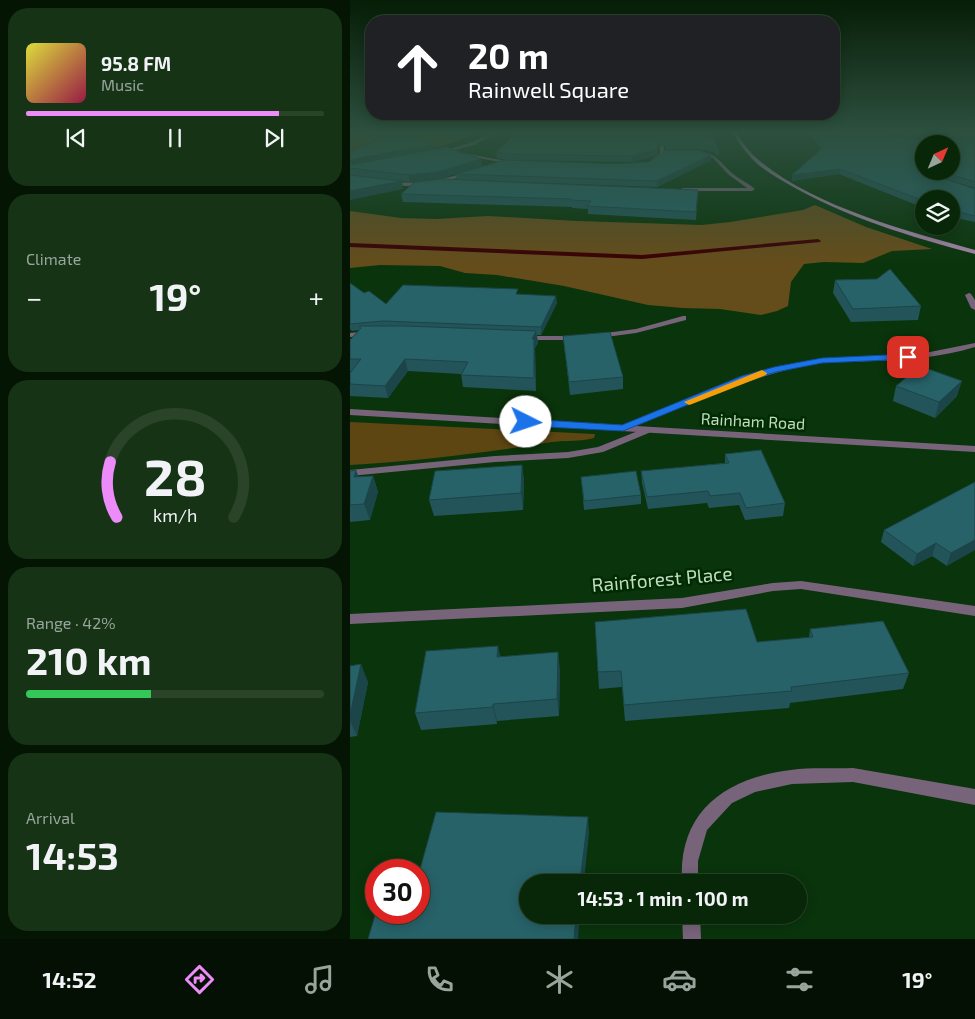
<!DOCTYPE html>
<html lang="en">
<head>
<meta charset="utf-8">
<style>
  body { margin:0; font-family:"Exo 2",sans-serif; background:#163316; color:#f1f3f6; height:100vh; display:flex; flex-direction:column; font-size:19px; white-space:nowrap }
  * { box-sizing:border-box; margin:0 }
  p { font-size:16px; color:#98a59c }
  .icon { flex:none; width:28px; height:28px; fill:none; stroke:currentColor; stroke-width:2; stroke-linecap:round; stroke-linejoin:round }
  .map { position:relative; flex:1; overflow:hidden }
  .panel { display:flex; flex-direction:column; gap:8px; padding:8px; background:#041504; width:350px }
  .panel>* { flex:none }
  .guide { position:absolute; left:15px; top:15px; width:475px; height:105px; border-radius:20px; box-shadow:0 2px 12px #0003,0 0 0 1px #294429; background:#202124; color:#fff; overflow:hidden }
  .needle { width:32px; rotate:44deg }
  .fabs { position:absolute; left:565px; top:135px; display:grid; gap:10px }
  .fabs a { display:grid; place-items:center; width:45px; height:45px; border-radius:50%; background:#082708; box-shadow:0 2px 12px #0003,0 0 0 1px #294429; font-size:25px }
  .speed { position:absolute; left:15px; top:859px; display:flex; gap:10px; font-size:25px; font-weight:700; text-align:center }
  .speed>* { display:grid; place-content:center; width:65px; height:65px; border-radius:50%; background:#082708; box-shadow:0 2px 12px #0003,0 0 0 1px #294429; line-height:1 }
  .speed .limit { border:8px solid #d22; background:#fff; color:#111 }
  .pin { position:absolute; display:grid; place-items:center; width:42px; height:42px; color:#fff; margin:-21px; border-radius:10px; box-shadow:0 2px 8px #0006 }
  .me { position:absolute; width:55px; margin:-28px; rotate:94deg; stroke-linejoin:round; filter:drop-shadow(0 0 4px #0008) }
  .turn { display:flex; align-items:center; gap:18px; height:105px; padding:0 20px; font-size:22px }
  .turn .icon { width:65px; height:65px; stroke-width:2.5 }
  .turn b { display:block; font-size:35px; line-height:42px }
  .big { font-size:38px; font-weight:700; line-height:1.1 }
  .panel .card { flex:1; display:flex; flex-direction:column; justify-content:center; gap:8px; min-width:0; padding:0 18px; border-radius:20px; background:#163316 }
  .panel .dial { align-items:center; gap:0 }
  .dial svg { height:130px; overflow:visible; fill:none; stroke:#294429; stroke-width:7; stroke-linecap:round; text-anchor:middle }
  .dial text { fill:#f1f3f6; stroke:none }
  .song { display:flex; align-items:center; gap:15px }
  .cover { width:60px; height:60px; border-radius:8px; background:linear-gradient(135deg,hsl(60 70% 55%),hsl(340 70% 35%)) }
  .played { height:5px; border-radius:2px; background:linear-gradient(90deg,#ed8cf9 85%,#294429 85%) }
  .keys { display:flex; justify-content:space-around; direction:ltr }
  .heat { display:flex; justify-content:space-between; align-items:center; font-size:28px; direction:ltr }
  .charge { height:8px; border-radius:4px; background:linear-gradient(90deg,#34c759 42%,#294429 0) }
  .trip { position:absolute; left:169px; top:874px; width:288px; height:50px; border-radius:25px; background:#082708; box-shadow:0 2px 12px #0003,0 0 0 1px #294429; font-weight:700; line-height:50px; text-align:center }
  .menu { display:flex; height:80px; justify-content:space-around; align-items:center; background:#031003; color:#98a59c }
  .menu .icon { width:35px; height:35px }
  .menu .current { color:#ed8cf9 }
  .menu b { font-size:22px; color:#f1f3f6 }
  main { display:flex; flex:1; min-height:0 }
  .map>svg:first-child { display:block }
  .green { fill:#5d4612 }
  .forest { fill:#654d1b }
  .lines { fill:none; stroke-linecap:round; stroke-linejoin:round }
  .stream { fill:#3b0004; fill-rule:evenodd }
  .lane { fill:#78647a; fill-rule:evenodd }
  .street { fill:#78647a; fill-rule:evenodd }
  .secondary { fill:#a484a7; fill-rule:evenodd }
  .wall { fill:#225459; fill-rule:evenodd }
  .shaded-wall { fill:#1b4549 }
  .building { fill:#276268; stroke:#1b4549 }
  .route { fill:#1a73e8; stroke:#114b97 }
  .slow { fill:#f59e0b }
  .labels { text-anchor:middle; stroke-width:5; stroke-linejoin:round; paint-order:stroke }
  .street-label { font-size:16px; fill:#c0dcbe; stroke:#002a02 }
  .near-street-label { font-size:19px; fill:#c0dcbe; stroke:#002a02 }
</style>
</head>
<body>
<main>
<section class="panel">
<div class="card">
<div class="song"><i class="cover"></i><div><b>95.8 FM</b><p>Music</p></div></div>
<div class="played"></div>
<div class="keys"><svg class="icon" aria-label="previous" viewBox="0 0 24 24"><path d="M18 5L8 12l10 7zM5 5v14"/></svg><svg class="icon" aria-label="pause" viewBox="0 0 24 24"><path d="M8 5v14M16 5v14"/></svg><svg class="icon" aria-label="next" viewBox="0 0 24 24"><path d="M6 5l10 7-10 7zM19 5v14"/></svg></div>
</div>
<div class="card"><p>Climate</p>
<div class="heat"><a>−</a><b class="big">19°</b><a>+</a></div>
</div>
<div class="card dial"><svg viewBox="0 0 100 80">
<path d="M14 69A42 42 0 1 1 86 69"/>
<path d="M14 69A42 42 0 0 1 10 35" stroke="#ed8cf9"/>
<text x="50" y="56" font-size="32" font-weight="700">28</text>
<text x="50" y="72" font-size="11">km/h</text>
</svg></div>
<div class="card"><p>Range · 42%</p><b class="big">210 km</b><div class="charge"></div></div>
<div class="card"><p>Arrival</p><b class="big">14:53</b></div>
</section>
<div class="map">
<svg width="625" height="939" viewBox="0 0 625 939">
  <rect width="100%" height="100%" fill="#0a340b"/>
  <!-- green -->
  <g class="green">
    <path d="M0,132H132L93,146L0,165Z"/>
    <path d="M0,422L245,434L244,438C230,442 216,440 202,442C136,453 67,461 0,465Z"/>
  </g>
  <!-- forest -->
  <path class="forest" d="M465,205L516,227L582,249L542,251L513,263L474,262L454,264L441,282L438,306L427,311L411,315L370,309L333,308L298,305L214,286L147,275L115,273L90,266L30,265L0,268V211L51,218L86,219L138,216L227,221L352,225L380,222L453,210Z"/>
  <g class="lines">
    <!-- stream -->
    <path class="stream" d="M468,239L471,241L470,242L292,259L0,247V243L292,255Z"/>
    <!-- lane -->
    <g class="lane">
      <path d="M119,172L121,174L96,181L94,184L89,183L92,179Z"/>
      <path d="M298,427L303,430L301,432L253,452L218,458L145,462L0,476V470L145,456L218,452L248,447Z"/>
    </g>
    <!-- street -->
    <g class="street">
      <path d="M143,132H149L124,145L89,154L87,153L120,143Z"/>
      <path d="M310,145L314,146V155L305,162H301V160L310,154Z"/>
      <path d="M343,150C365,152 367,159 382,173C389,179 398,183 405,189L402,191H331V189L333,188H397L379,175L363,158L353,153L341,152Z"/>
      <path d="M113,153L162,162L164,163L162,164L111,155Z"/>
      <path d="M41,182L73,183L76,185L73,187L39,185Z"/>
      <path d="M619,293L621,294L625,300V310L621,308L615,295Z"/>
      <path d="M333,316H336V320L286,333L248,338L244,336L248,334L286,329Z"/>
      <path d="M19,331H22V335L0,337V333Z"/>
      <path d="M170,336H226L230,338L226,340H173L169,338Z"/>
      <path d="M625,343V347C592,357 558,360 523,361C505,362 487,361 470,363C405,374 346,401 286,426L625,446V452L0,415V409L273,425L368,386L417,370L445,363L477,358L524,357L575,353Z"/>
      <path d="M451,581L625,606V616L451,589L423,591L332,608L0,624V614L332,598L423,583Z"/>
      <path d="M503,768L625,789V805L503,782L442,784L405,792L382,803L357,830L348,861V882H332C328,811 376,778 441,770C461,767 483,769 503,768Z"/>
      <path d="M332,915H350L351,939H333Z"/>
    </g>
    <!-- secondary -->
    <path class="secondary" d="M382,132H386C391,139 396,148 402,154C454,204 556,231 625,250V254C561,237 495,217 438,184C424,176 408,167 398,154C392,148 387,140 382,132Z"/>
  </g>
  <!-- wall -->
  <g class="wall">
    <path d="M168,132H361L369,150V156L363,152L347,149H316L315,146L311,145L308,148V154L305,156L282,162L156,160L147,158L146,152Z"/>
    <path d="M460,132H524L551,138L572,139L534,132H625V188L577,173L625,189V222L601,217V199H574V208L489,174L442,181V175L471,149ZM574,144L601,171H574Z"/>
    <path d="M84,144L85,149L131,159L132,166L89,179L60,182L0,175V152Z"/>
    <path d="M361,155V160L307,187L107,180L106,174L298,162Z"/>
    <path d="M348,190L346,220L238,214V209L222,208V207L53,202L51,194Z"/>
    <path d="M527,279L571,306L568,320L501,322L483,293L485,280Z"/>
    <path d="M0,283L14,293L36,304L169,295L207,303L191,335H187L188,343L185,348L186,391L113,387L111,374L58,371L38,398L0,396V373L1,371H0V340L9,330L2,331L0,329Z"/>
    <path d="M213,336L273,377V389L220,395Z"/>
    <path d="M546,386L607,396L585,418L543,401Z"/>
    <path d="M375,454L435,503L433,516L395,520L389,505L359,508L357,503L298,509L292,483L291,471L375,463Z"/>
    <path d="M172,465L174,481L173,510L84,516L79,500Z"/>
    <path d="M0,471L8,477L23,476L28,492L20,520L0,522Z"/>
    <path d="M231,477L291,495V504L234,510Z"/>
    <path d="M625,482L597,566L582,556L563,566L531,542L534,530Z"/>
    <path d="M460,629L559,673L553,689L440,703L439,708L275,721L272,687L249,689L248,672L407,642L459,638Z"/>
    <path d="M150,656L210,669L209,716L147,721V724L71,730L65,713Z"/>
    <path d="M0,666L18,682L7,736L0,737Z"/>
  </g>
  <!-- shaded-wall -->
  <g class="shaded-wall">
    <path d="M311,139V145L308,148V142Z"/>
    <path d="M84,144L86,151L0,168V160Z"/>
    <path d="M308,148V154L305,156L282,162V156Z"/>
    <path d="M361,155V160L307,187V181Z"/>
    <path d="M131,159L132,166L89,179L60,182L58,175Z"/>
    <path d="M490,169L489,174L442,181V175Z"/>
    <path d="M52,181L53,189L0,200V191Z"/>
    <path d="M206,296L207,303L191,335V327Z"/>
    <path d="M186,331L188,343L185,348L186,391L182,339Z"/>
    <path d="M55,359L58,371L38,398L35,386Z"/>
    <path d="M612,381L607,396L585,418L589,402Z"/>
    <path d="M172,465L174,481L173,510L171,493Z"/>
    <path d="M6,470L12,486L4,477Z"/>
    <path d="M23,476L28,492L20,520L14,504Z"/>
    <path d="M625,540V550L597,566L601,553Z"/>
    <path d="M586,543L582,556L563,566L567,554Z"/>
    <path d="M148,646L152,663L147,657Z"/>
    <path d="M208,652L210,669L209,716L207,699Z"/>
    <path d="M11,664L18,682L7,736L0,721V715Z"/>
    <path d="M143,704L147,721V724L143,707Z"/>
    <path d="M238,817L239,833L234,882H230Z"/>
    <path d="M226,915H230L228,939H224Z"/>
  </g>
  <!-- building -->
  <g class="building">
    <path d="M44,132H50L84,144L0,160V152Z"/>
    <path d="M168,132H223L228,133L229,132H361L369,150L364,146L347,143H316L315,140L311,139L308,142V148L305,150L282,156L155,154L146,152Z"/>
    <path d="M464,132H524L551,138L590,141L592,138L562,132H625V140L602,137L600,139L602,143L625,145V182L591,171H601V144H574V166H573L570,167L572,171L625,189V216L601,210V199H574V201L490,169L442,175L474,147Z"/>
    <path d="M96,147L131,159L88,172L58,175L0,168V165Z"/>
    <path d="M315,150H347L361,155L307,181L106,174L155,160L266,164L298,162L310,156Z"/>
    <path d="M0,175L52,181L0,191Z"/>
    <path d="M91,179L348,190L346,212L237,206L241,201L221,200L222,199L51,194L65,182Z"/>
    <path d="M540,269L571,306L503,309L485,280L527,279Z"/>
    <path d="M0,283L14,293L19,291L36,304L53,285L168,289L166,294L206,296L191,327L33,321L0,324Z"/>
    <path d="M9,326H55L186,331L182,339H184V378L111,375L118,362L55,359L35,386L0,384V373L11,359H0V340L11,328Z"/>
    <path d="M260,332L273,377L219,382L213,336Z"/>
    <path d="M570,366L612,381L589,402L546,386Z"/>
    <path d="M411,450L435,503L396,508L390,493L360,496L358,491L297,497L291,471L379,463L375,454Z"/>
    <path d="M172,465L171,493L79,500L85,471Z"/>
    <path d="M6,470L4,477L23,476L14,504L0,505V471Z"/>
    <path d="M286,471L291,495L234,501L231,477Z"/>
    <path d="M625,482V540L601,553L586,543L567,554L534,530Z"/>
    <path d="M396,609L407,642L463,637L460,629L533,621L559,673L441,687L442,691L274,705L271,671L248,672L245,622Z"/>
    <path d="M148,646L147,657L208,652L207,699L143,704V707L65,713L76,651Z"/>
    <path d="M11,664L0,715V666Z"/>
    <path d="M86,812L238,817L230,882H178V915H226L224,939H18L26,912H69V873Z"/>
  </g>
  <!-- sky -->
  <linearGradient id="sky" x2="0" y2="1"><stop stop-color="#061d06"/><stop offset="0.5" stop-color="#2d503f"/><stop offset="1" stop-color="#2d503f" stop-opacity="0"/></linearGradient>
  <rect width="625" height="264" fill="url(#sky)"/>
  <!-- route -->
  <path class="route" d="M558,354L561,355V359L472,363L426,372L399,380L273,431L176,426L170,422L176,419L272,425L392,376L424,367L472,358Z"/>
  <!-- slow -->
  <path class="slow" d="M412,370L417,373L416,375L342,404L339,405L334,402Z"/>
  <g class="labels">
    <!-- street labels -->
    <g class="street-label">
      <text transform="translate(403 421) rotate(3)" y="6">Rainham Road</text>
    </g>
    <!-- near-street labels -->
    <g class="near-street-label">
      <text transform="translate(312 579) rotate(-5)" y="7">Rainforest Place</text>
    </g>
  </g>
</svg>
<div class="fabs">
<a><svg class="needle" viewBox="-14 -14 28 28"><path d="M0-13l5 13h-10z" fill="#e53935"/><path d="M0 13l5-13h-10z" fill="#98a59c"/></svg></a>
<a><svg class="icon" aria-label="layers" viewBox="0 0 24 24"><path d="M12 4l9 5-9 5-9-5zM3 14l9 5 9-5"/></svg></a>
</div>
<div class="speed"><div class="limit">30</div></div>
<div class="pin" style="left:558px;top:357px;background:#d93025"><svg class="icon" aria-label="arrive" viewBox="0 0 24 24"><path d="M6 21V4h12l-3 4 3 4H6"/></svg></div>
<svg class="me" style="left:176px;top:422px" viewBox="-20 -20 40 40"><circle r="19" fill="#fff"/><path d="M0-13L10 11 0 6-10 11z" fill="#1a73e8"/></svg>
<div class="trip">14:53 · 1 min · 100 m</div>
<div class="guide">
<div class="turn"><svg class="icon" aria-label="ahead" viewBox="0 0 24 24"><path d="M12 20V5M6 11l6-6 6 6"/></svg><div><b>20 m</b>Rainwell Square</div></div>
</div>
</div>
</main>
<nav class="menu">
<b>14:52</b>
<svg class="icon current" aria-label="directions" viewBox="0 0 24 24"><path d="M12 3l9 9-9 9-9-9zM9 14v-3h6M13 9l2 2-2 2"/></svg>
<svg class="icon" aria-label="music" viewBox="0 0 24 24"><path d="M9 18V5l10-2v13"/><circle cx="6" cy="18" r="3"/><circle cx="16" cy="16" r="3"/></svg>
<svg class="icon" aria-label="phone" viewBox="0 0 24 24"><path d="M5 4h4l2 5-3 2q2 4 5 5l2-3 5 2v4C11 20 4 13 5 4z"/></svg>
<svg class="icon" aria-label="climate" viewBox="0 0 24 24"><path d="M12 3v18M4 7l16 10M4 17L20 7"/></svg>
<svg class="icon" aria-label="car" viewBox="0 0 24 24"><path d="M5 17H2v-5l4-1 3-4h7l3 4 3 1v5h-3M9 17h6M6 11h13"/><circle cx="7" cy="17" r="2"/><circle cx="17" cy="17" r="2"/></svg>
<svg class="icon" aria-label="filters" viewBox="0 0 24 24"><path d="M4 7h16M4 17h16"/><circle cx="9" cy="7" r="2"/><circle cx="15" cy="17" r="2"/></svg>
<b>19°</b>
</nav>
</body>
</html>
